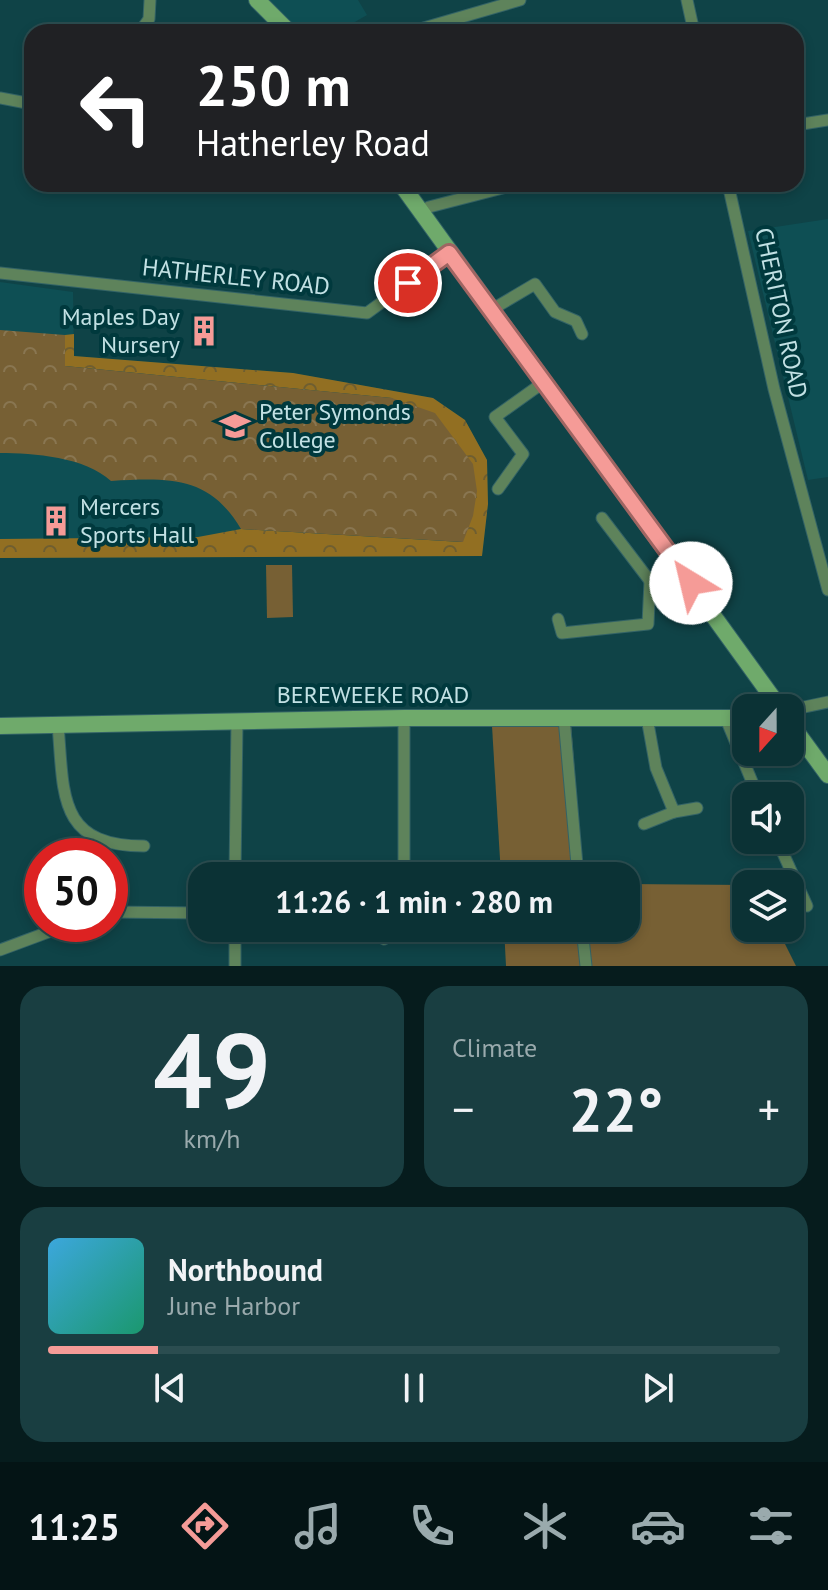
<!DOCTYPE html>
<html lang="en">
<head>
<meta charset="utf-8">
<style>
  body { margin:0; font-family:"PT Sans",sans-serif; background:#193e41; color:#f1f3f6; height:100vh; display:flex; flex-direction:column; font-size:30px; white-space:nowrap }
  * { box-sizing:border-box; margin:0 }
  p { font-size:26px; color:#9aaaad }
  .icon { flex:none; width:44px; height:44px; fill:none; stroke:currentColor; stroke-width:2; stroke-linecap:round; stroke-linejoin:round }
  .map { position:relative; height:966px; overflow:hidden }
  .panel { display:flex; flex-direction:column; gap:20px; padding:20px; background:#061c1d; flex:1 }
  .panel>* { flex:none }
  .guide { position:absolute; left:24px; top:24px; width:780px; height:168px; border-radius:24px; box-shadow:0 4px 12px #0003,0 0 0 2px #2b4d50; background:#202124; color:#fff; overflow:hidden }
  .needle { width:52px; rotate:201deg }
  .fabs { position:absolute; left:732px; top:694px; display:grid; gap:16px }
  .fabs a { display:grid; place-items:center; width:72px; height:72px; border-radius:16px; background:#0b3235; box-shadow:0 4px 12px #0003,0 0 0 2px #2b4d50; font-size:40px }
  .speed { position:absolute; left:24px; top:838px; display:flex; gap:16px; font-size:40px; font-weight:700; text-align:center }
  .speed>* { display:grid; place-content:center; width:104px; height:104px; border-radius:50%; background:#0b3235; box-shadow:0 4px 12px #0003,0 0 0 2px #2b4d50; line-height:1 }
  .speed .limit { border:12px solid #d22; background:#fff; color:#111 }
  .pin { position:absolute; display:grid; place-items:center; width:68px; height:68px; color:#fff; margin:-34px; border:4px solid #fff; border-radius:50%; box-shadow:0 2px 8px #0007 }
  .me { position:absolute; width:88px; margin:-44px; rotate:324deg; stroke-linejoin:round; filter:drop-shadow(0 0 6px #0008) }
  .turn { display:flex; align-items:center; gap:28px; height:168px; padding:0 40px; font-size:36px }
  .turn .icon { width:104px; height:104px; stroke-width:2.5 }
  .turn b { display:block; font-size:56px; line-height:68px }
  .big { font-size:60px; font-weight:700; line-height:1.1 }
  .panel .tile { flex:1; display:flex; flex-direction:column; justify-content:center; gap:12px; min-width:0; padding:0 28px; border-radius:24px; background:#193e41 }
  .panel .dial { align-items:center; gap:0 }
  .dial b { font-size:104px; line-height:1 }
  .song { display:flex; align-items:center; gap:24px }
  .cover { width:96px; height:96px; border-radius:12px; background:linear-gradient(135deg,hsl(200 70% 55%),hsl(160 70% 35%)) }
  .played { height:8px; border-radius:4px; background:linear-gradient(90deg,#f59b97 15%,#2b4d50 15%) }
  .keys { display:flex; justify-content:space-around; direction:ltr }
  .heat { display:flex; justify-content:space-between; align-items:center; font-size:44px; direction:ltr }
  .panel .tiles { flex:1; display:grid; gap:20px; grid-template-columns:1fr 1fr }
  .tile:last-child { grid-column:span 2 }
  .trip { position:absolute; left:188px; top:862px; width:452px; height:80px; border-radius:24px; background:#0b3235; box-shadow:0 4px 12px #0003,0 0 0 2px #2b4d50; font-weight:700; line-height:80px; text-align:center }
  .tabs { display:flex; height:128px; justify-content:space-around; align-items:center; background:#041415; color:#9aaaad }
  .tabs .icon { width:56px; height:56px }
  .tabs .active { color:#f59b97 }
  .tabs b { font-size:36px; color:#f1f3f6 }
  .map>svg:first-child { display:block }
  .built { fill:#0e4f54 }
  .grass { fill:#776034 }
  .forest { fill:url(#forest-crowns) }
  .park { fill:url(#park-crowns) }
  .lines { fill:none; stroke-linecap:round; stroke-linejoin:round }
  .street-casing { stroke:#336366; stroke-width:13 }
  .secondary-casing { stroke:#336366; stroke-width:18 }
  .street { stroke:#5e835b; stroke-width:11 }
  .secondary { stroke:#6faa6b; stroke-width:16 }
  .route-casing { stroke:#9f6562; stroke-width:20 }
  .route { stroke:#f59b97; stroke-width:14 }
  .labels { text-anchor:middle; stroke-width:8; stroke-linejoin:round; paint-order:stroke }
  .street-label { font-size:24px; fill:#c2e1e4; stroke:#00393d }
  .poi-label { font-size:24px; fill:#c2e1e4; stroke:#00393d; text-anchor:start }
</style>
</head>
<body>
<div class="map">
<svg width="828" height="966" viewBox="0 0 828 966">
  <defs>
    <pattern id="forest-crowns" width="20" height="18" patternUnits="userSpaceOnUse" patternTransform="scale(2)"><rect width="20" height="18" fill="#926f22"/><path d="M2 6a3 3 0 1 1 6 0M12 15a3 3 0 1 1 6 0" fill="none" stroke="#6f5e30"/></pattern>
    <pattern id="park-crowns" width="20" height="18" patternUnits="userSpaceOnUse" patternTransform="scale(2)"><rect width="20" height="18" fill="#776034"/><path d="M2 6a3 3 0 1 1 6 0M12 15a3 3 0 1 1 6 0" fill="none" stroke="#897651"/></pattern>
  </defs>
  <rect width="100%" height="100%" fill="#0f4347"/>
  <!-- built -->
  <g class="built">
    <path d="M264,0H358L367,15L346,27L348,32H293Z"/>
    <path d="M828,219V477L808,480L748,231Z"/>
    <path d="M0,282L73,292L74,356L293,373L433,398L465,420L487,460L488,504L482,556L0,558Z"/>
  </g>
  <!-- grass -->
  <g class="grass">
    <path d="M266,565H292L293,617L267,618Z"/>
    <path d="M571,724L583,876H501L492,726Z"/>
    <path d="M626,884L746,885V928H777L796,966H506L504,928H626Z"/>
  </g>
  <!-- forest -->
  <path class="forest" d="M74,334V356L293,373L433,398L465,420L487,460L488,504L482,556L0,558V539L198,537L241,529L462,542L392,398L65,366V335Z"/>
  <!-- park -->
  <path class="park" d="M0,330L65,335V366L392,398L435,413L473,464L477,491L473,516L463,542L241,529C209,475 168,478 111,481C85,457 34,453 0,453Z"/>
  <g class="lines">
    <!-- street casing -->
    <g class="street-casing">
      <g id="street">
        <path d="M687,0L694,32"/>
        <path d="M144,26L149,19L150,0"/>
        <path d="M410,32L520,0"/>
        <path d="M0,98L32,104"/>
        <path d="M796,125L828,120"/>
        <path d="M728,184L774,389L828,590"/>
        <path d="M421,212L429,207L518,184"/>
        <path d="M0,273L367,313L449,253"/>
        <path d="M491,310L535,284L555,312L576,321L582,334"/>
        <path d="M498,489L523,454L495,417L544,382"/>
        <path d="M602,518L650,581"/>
        <path d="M558,619L562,633L648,624L650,581L673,558"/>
        <path d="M790,710L828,702"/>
        <path d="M404,718V876"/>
        <path d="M564,718L578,876"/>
        <path d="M647,718L656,768L674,812L697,808"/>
        <path d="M726,719L758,796"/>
        <path d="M58,725C64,794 57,846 144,846"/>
        <path d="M644,824L674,812"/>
        <path d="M777,840L807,906"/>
        <path d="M235,876L237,720"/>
        <path d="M110,912L202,913"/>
        <path d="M235,928V966"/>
        <path d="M582,928L586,966"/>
        <path d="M384,939L399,928"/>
        <path d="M0,950L70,924"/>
      </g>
    </g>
    <!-- secondary casing -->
    <g class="secondary-casing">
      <g id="secondary">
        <path d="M257,0L289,32"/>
        <path d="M401,184L780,708"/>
        <path d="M790,723L828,775"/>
        <path d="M0,726L404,718H746"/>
      </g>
    </g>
    <!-- street -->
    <use href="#street" class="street"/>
    <!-- secondary -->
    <use href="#secondary" class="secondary"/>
  </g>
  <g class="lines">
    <!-- route casing -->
    <g class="route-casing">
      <path id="route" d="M408,283L449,253L691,583"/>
    </g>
    <!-- route -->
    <use href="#route" class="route"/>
  </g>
  <!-- icons -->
  <defs>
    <g id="building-bare" transform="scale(2.4)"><path d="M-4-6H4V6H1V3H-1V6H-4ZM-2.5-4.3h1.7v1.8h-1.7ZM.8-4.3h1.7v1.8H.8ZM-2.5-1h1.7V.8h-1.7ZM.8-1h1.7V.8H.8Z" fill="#f59b97" stroke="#00393d" stroke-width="2.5" paint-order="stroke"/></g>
    <g id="university-bare" transform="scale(2.4)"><path d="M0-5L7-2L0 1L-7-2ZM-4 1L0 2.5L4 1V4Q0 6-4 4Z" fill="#f59b97" stroke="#00393d" stroke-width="2.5" paint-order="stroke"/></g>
  </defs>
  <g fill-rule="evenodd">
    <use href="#building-bare" x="204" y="331"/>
    <use href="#university-bare" x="235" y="426"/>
    <use href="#building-bare" x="56" y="521"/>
  </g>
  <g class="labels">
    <!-- street labels -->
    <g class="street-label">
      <text transform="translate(236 277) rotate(6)" y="8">HATHERLEY ROAD</text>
      <text transform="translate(781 313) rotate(78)" y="8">CHERITON ROAD</text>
      <text x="373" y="703">BEREWEEKE ROAD</text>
    </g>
    <!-- poi labels -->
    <g class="poi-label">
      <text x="180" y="325" text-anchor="end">Maples Day<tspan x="180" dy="28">Nursery</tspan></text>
      <text x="259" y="420">Peter Symonds<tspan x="259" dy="28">College</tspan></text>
      <text x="80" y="515">Mercers<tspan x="80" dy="28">Sports Hall</tspan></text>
    </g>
  </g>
</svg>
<div class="fabs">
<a><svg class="needle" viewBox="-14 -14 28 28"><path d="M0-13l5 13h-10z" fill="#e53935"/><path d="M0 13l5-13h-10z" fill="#9aaaad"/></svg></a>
<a><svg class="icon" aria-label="sound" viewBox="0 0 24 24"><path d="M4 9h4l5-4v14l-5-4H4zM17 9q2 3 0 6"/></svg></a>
<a><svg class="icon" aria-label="layers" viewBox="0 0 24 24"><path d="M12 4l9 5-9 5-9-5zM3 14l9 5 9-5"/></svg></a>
</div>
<div class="speed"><div class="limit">50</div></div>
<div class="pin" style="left:408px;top:283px;background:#d93025"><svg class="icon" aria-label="arrive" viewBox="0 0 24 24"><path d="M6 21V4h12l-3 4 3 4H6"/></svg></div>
<svg class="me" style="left:691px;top:583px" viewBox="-20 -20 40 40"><circle r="19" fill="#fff"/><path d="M0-13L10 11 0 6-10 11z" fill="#f59b97"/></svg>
<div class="trip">11:26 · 1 min · 280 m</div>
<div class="guide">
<div class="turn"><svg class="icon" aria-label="left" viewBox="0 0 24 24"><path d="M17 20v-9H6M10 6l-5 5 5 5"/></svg><div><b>250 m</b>Hatherley Road</div></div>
</div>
</div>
<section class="panel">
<div class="tiles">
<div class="tile dial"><b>49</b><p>km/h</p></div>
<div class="tile"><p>Climate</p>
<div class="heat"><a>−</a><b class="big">22°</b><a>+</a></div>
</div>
<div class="tile">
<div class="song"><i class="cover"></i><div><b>Northbound</b><p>June Harbor</p></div></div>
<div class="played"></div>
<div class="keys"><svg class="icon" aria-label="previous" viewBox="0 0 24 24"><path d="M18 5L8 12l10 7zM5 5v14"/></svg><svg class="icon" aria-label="pause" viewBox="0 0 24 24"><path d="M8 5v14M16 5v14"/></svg><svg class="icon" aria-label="next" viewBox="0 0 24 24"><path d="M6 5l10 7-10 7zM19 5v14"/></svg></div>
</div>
</div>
</section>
<nav class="tabs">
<b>11:25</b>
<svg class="icon active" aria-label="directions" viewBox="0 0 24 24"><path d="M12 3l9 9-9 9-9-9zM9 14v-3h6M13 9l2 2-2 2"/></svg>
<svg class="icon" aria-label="music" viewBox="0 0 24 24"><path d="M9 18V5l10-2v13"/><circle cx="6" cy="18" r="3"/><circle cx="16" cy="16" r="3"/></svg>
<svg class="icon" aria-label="phone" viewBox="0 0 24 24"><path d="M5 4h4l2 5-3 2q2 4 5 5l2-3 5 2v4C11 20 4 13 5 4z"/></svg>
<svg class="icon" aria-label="climate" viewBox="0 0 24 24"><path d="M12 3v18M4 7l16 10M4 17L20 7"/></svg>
<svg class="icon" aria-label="car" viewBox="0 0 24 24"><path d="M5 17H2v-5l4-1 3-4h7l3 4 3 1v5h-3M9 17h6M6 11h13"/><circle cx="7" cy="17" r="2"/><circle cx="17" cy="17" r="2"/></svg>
<svg class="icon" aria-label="filters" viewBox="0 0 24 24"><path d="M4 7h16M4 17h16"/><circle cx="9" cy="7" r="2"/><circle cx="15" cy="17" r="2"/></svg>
</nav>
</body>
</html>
